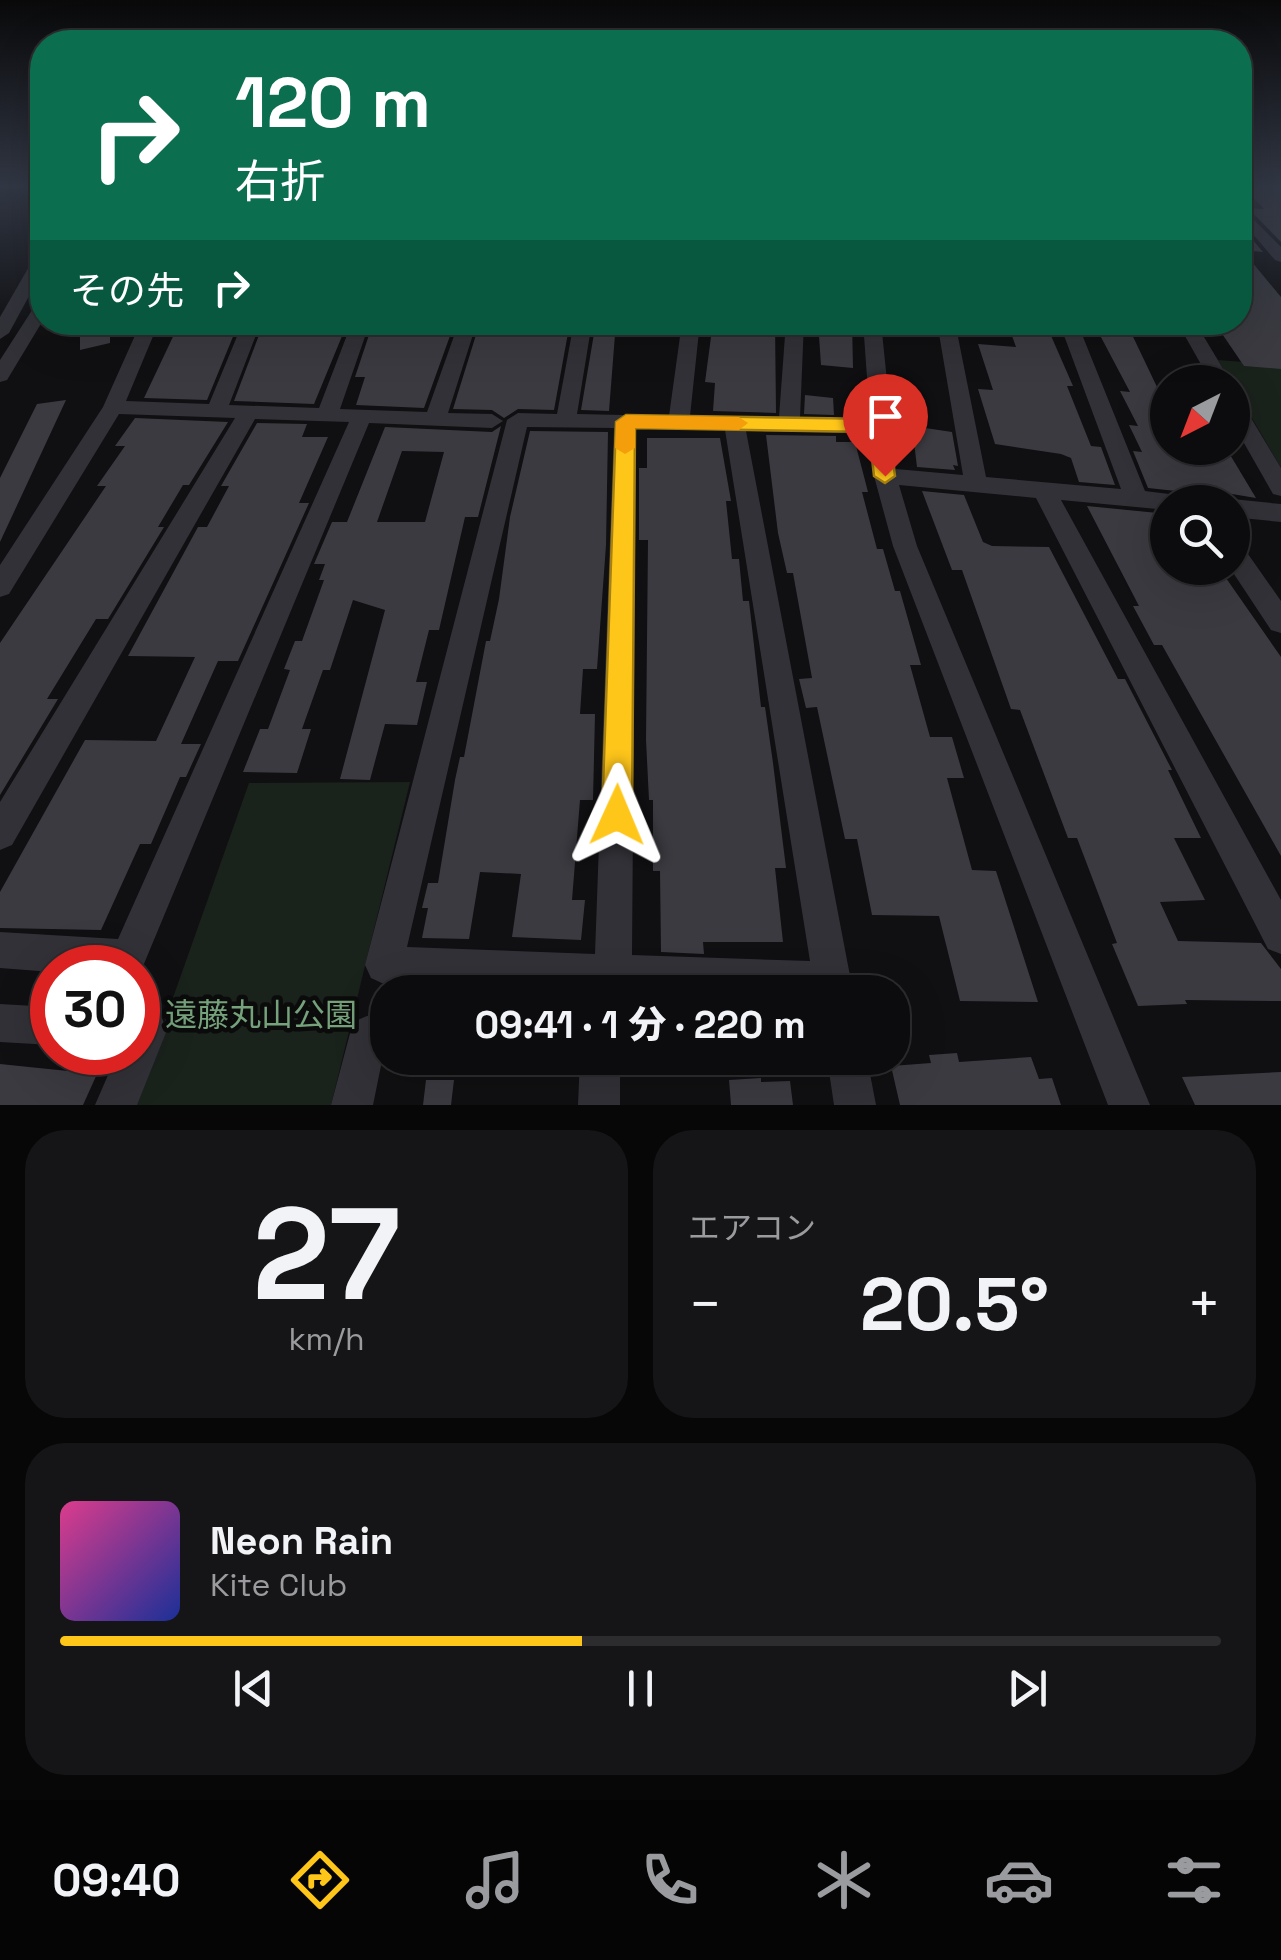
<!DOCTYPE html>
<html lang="ja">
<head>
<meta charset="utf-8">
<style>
  body { margin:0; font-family:"Space Grotesk","Noto Sans JP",sans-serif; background:#151517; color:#f1f3f6; height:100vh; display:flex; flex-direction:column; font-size:38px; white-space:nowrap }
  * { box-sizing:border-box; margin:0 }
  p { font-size:32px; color:#9a9b9e }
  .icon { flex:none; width:55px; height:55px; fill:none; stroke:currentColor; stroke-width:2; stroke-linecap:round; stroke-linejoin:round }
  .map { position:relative; height:1105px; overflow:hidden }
  .side { display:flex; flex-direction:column; gap:25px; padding:25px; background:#070708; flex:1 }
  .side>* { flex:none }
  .hud { position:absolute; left:30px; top:30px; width:1222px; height:305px; border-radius:40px; box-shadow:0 10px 40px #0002,0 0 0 2px #2c2c2e; background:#0b6e4f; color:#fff; overflow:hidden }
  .needle { width:65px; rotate:222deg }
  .tools { position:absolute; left:1150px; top:365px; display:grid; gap:20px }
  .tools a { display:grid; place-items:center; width:100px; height:100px; border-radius:50%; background:#0c0c0e; box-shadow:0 10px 40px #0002,0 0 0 2px #2c2c2e; font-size:50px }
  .speed { position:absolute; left:30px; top:945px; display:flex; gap:20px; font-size:50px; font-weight:700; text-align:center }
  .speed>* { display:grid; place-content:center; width:130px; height:130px; border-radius:50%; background:#0c0c0e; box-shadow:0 10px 40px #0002,0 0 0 2px #2c2c2e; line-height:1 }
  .speed .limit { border:15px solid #d22; background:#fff; color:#111 }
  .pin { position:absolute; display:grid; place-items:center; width:85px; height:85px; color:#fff; margin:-102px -42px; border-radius:50% 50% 50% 0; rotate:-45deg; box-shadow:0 0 10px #0007 }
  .pin .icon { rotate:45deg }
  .me { position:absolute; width:110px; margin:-55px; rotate:1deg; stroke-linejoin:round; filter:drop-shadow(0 0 8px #0008) }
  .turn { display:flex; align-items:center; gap:35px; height:210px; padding:0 40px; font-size:45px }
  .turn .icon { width:130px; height:130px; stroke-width:2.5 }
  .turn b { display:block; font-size:70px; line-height:85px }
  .then { display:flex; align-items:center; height:95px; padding:0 40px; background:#0003; gap:20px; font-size:38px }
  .big { font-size:75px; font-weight:800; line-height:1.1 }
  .side .card { flex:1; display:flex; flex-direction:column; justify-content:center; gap:15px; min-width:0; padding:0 35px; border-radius:40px; background:#151517 }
  .side .dial { align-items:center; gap:0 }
  .dial b { font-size:130px; line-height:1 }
  .song { display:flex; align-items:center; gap:30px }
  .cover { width:120px; height:120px; border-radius:15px; background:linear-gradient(135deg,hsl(330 70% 55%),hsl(230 70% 35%)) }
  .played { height:10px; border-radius:5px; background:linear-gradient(90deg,#ffc61a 45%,#2c2c2e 45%) }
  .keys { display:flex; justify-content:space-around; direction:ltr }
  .heat { display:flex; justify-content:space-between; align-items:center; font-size:55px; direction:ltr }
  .side .tiles { flex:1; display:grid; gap:25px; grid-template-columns:1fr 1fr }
  .card:last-child { grid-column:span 2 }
  .trip { position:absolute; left:370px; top:975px; width:540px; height:100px; border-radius:40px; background:#0c0c0e; box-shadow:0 10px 40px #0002,0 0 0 2px #2c2c2e; font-weight:800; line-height:100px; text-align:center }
  .tab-bar { display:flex; height:160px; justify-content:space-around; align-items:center; background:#050506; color:#9a9b9e }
  .tab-bar .icon { width:70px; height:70px }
  .tab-bar .current { color:#ffc61a }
  .tab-bar b { font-size:45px; color:#f1f3f6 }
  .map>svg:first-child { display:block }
  .green { fill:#1a221c }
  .building { fill:#3a3a40; fill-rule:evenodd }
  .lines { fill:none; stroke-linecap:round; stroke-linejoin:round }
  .minor { fill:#313137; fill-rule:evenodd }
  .route { fill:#ffc61a; stroke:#a68111; stroke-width:2.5 }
  .slow { fill:#f59e0b }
  .labels { text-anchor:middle; stroke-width:9; stroke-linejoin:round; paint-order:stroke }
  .near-park-label { font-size:32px; fill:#75a17b; stroke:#0b0b0c }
</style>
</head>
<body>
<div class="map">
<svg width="1281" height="1105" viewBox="0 0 1281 1105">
  <rect width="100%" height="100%" fill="#101012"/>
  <!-- green -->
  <g class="green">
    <path d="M1218,360L1281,365V468Z"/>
    <path d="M410,782L331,1105H135L249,783Z"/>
  </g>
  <!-- building -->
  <g class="building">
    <path d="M1241,185H1281V242L1248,208L1264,209Z"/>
    <path d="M1240,225L1263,252L1242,250L1281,297V369L1244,366L1214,322H1240Z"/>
    <path d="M80,322H110V343L80,350Z"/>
    <path d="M194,322H239L207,400L144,398L179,324Z"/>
    <path d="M264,322L347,324L314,404L234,401Z"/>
    <path d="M381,322H455L424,408L356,405L365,377H355L373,323Z"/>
    <path d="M480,322H570L554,410L518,409L504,418L492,410L453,409Z"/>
    <path d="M596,322H616L609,411L581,410Z"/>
    <path d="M713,322H775L776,413L713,411L715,383L705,382Z"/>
    <path d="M818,322H852L853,368L821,365Z"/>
    <path d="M1007,322H1045L1073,386H1067L1091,446L1101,447L1115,485L1079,482L1071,458L1061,454L995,444L978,389L993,390L978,344L1016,347Z"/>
    <path d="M1093,322H1126L1157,387L1168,388V448H1226L1256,498L1202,489L1204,494L1148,488L1133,451L1142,452L1129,425L1138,426L1120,391L1130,392Z"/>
    <path d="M805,395L833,398L834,415L804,414Z"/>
    <path d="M66,400L0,542V478L37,404Z"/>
    <path d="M135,418L228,422L189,485H183L158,527H164L108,619H96L47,699H58L0,795V643L106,486H97L125,446H115Z"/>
    <path d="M257,423L307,424L302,437H328L299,503H309L238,661H218L181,744H201L186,777H180L151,844H140L101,930L0,928V892L85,740L156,741L195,657L128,656L198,527H207L229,486H221Z"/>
    <path d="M501,426L478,517H465L439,630H429L416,682H427L417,725L385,724L370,780L340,779L385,610L353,600L330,670H323L302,729H311L297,773L243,772L260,729H268L290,670L284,669L295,641H302L324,580H319L325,564H314L332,522H347L385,427L492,432ZM402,451L444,452L425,522H377Z"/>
    <path d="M912,426L952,432L958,466L953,465L955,470L917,467Z"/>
    <path d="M530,431L608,432L606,545L597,669H583L580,714H595L593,800H580L572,900H585L581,940L512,937L521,874L480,872L469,939L422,938L428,908H422L428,883H438L455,780L460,757H464L486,641H490L499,599L510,517Z"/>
    <path d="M766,435L836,436V442H855L868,492H862L877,549H883L895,591H900L921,665H910L930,737H952L964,778H947L972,870L996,871L1038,1002L960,1001L939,916L872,915L857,839H845L817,707L806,708L799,679L812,678L793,573H787L778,533Z"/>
    <path d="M647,438H720L731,501H726L732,559H739L743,601H749L761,707H765L773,763L786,868H775L783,942H703L704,954L661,952L660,871H653V800H649L646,740L648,540H639V468H647Z"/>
    <path d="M922,491L964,495L983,542L992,546L1049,547L1118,679H1125L1172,770H1168L1201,838H1174L1205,900L1160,902L1178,941L1261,943L1281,969V1001L1185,1000L1187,1004L1138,1006L1112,944L1117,943L1077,838H1068L1020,710L1011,709L962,570H952Z"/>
    <path d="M1087,506L1168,514V568H1219L1281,657V856L1162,645H1154L1133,606H1139Z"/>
    <path d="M957,1053L959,1062L1031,1057L1039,1079L1052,1078L1061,1105H900L891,1066L931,1063L929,1055Z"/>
    <path d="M0,1064L97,1074L83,1105H0Z"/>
    <path d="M1281,1072V1105H1195L1182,1077Z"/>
    <path d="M761,1078V1082L790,1081L793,1105H731L729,1080Z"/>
    <path d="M426,1080H454L451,1105H423Z"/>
  </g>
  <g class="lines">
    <!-- minor -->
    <g class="minor">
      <path d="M1240,206L1281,247V262L1275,260L1240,219Z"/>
      <path d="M42,253V272L9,333L0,339V317L34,258Z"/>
      <path d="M42,303V322L7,380L0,382V360L36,304Z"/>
      <path d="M141,322H159L126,401L209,404L243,322H261L229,405L319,408L352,322H370L340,409L427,412L459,322H477L448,413L492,414L503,421L492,428L369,423L141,971L138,973V968H52V972L0,968V932L118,939L349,422L255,419L12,845L0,850V802L235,418L119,414L9,594L0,597V565L103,407Z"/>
      <path d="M574,322H592L577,414L669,416L682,322H700L690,416L779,417L786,322H804L800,418L870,419L863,322H881L896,469L963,475L937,322H955L986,477L1121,489L1059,322H1077L1145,491L1169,494L1181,502H1168V510L1061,500L1281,900V954L1268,949L1036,498L899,485L917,546L1150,1105H1108L893,546L874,476L871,433L746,431L851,981L846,992H630L384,984L371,978L365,965L507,420L518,413L557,414ZM527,427L614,428L595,954L407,947ZM636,429L725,430L810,961L632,955Z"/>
      <path d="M1177,322H1195L1231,382H1211Z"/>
      <path d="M1232,397L1239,398L1281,468V496L1273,494L1232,422Z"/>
      <path d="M1232,499L1281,504V522L1232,517V502H1223Z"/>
      <path d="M1232,542L1241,544L1281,601V633L1271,630L1230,568Z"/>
      <path d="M0,1004L52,1007V1045L0,1042Z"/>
      <path d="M147,1010L161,1016L167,1030L137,1105H95L118,1052H138V1011Z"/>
      <path d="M367,1016L388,1017V1057L383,1056L373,1105H331L353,1022Z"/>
      <path d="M580,1058H620V1105H578Z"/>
      <path d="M827,1058H867L876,1105H834Z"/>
    </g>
  </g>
  <!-- sky -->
  <linearGradient id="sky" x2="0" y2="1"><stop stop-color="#09090a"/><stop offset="0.55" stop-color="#313744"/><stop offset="1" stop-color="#313744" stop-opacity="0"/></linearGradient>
  <rect width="1281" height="339" fill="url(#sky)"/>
  <!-- route -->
  <path class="route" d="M626,415L878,419L888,426L895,476L885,483L874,476L869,432L635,428L632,815L627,826L617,830L606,826L602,815L616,422Z"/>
  <!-- slow -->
  <path class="slow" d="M626,415L739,417L748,423L739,430L635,428V448L625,454L615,448L616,422Z"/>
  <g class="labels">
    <!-- near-park labels -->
    <g class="near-park-label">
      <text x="261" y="1026">遠藤丸山公園</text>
    </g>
  </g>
</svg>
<div class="tools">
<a><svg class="needle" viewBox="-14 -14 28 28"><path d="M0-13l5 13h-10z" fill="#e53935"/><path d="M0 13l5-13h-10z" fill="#9a9b9e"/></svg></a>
<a><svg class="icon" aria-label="search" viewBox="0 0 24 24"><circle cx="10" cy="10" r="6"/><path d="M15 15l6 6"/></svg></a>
</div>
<div class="speed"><div class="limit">30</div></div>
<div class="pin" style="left:885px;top:476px;background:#d93025"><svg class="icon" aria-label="arrive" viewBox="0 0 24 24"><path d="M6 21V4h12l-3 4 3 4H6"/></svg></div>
<svg class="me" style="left:617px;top:815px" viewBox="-20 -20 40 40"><path d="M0-17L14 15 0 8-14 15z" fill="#ffc61a" stroke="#fff" stroke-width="4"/></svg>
<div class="trip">09:41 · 1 分 · 220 m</div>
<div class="hud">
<div class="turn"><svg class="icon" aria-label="right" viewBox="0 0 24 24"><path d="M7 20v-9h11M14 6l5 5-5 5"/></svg><div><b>120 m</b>右折</div></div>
<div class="then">その先<svg class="icon" aria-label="right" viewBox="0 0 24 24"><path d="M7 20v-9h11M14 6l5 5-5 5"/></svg></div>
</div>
</div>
<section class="side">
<div class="tiles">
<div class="card dial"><b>27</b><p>km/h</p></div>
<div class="card"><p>エアコン</p>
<div class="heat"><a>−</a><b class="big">20.5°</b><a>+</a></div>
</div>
<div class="card">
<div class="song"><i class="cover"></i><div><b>Neon Rain</b><p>Kite Club</p></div></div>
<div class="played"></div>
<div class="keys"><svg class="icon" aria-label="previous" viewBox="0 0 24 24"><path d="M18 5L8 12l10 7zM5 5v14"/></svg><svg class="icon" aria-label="pause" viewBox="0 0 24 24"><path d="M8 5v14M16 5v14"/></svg><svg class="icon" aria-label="next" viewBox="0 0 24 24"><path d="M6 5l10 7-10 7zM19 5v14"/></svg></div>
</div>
</div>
</section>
<nav class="tab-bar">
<b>09:40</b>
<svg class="icon current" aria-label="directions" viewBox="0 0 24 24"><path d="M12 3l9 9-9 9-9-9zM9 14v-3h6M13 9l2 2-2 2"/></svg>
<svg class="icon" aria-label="music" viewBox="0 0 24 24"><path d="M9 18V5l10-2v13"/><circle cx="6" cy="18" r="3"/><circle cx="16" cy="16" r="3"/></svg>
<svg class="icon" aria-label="phone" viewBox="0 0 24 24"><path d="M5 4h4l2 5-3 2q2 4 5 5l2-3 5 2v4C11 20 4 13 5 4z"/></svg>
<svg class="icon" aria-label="climate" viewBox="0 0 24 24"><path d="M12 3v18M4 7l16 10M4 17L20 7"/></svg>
<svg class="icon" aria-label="car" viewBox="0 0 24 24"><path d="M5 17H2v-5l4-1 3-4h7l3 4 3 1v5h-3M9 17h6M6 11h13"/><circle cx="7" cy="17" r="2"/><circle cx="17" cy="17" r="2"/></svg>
<svg class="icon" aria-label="filters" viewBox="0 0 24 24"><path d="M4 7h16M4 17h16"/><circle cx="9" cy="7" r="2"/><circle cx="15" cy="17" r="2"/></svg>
</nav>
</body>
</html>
